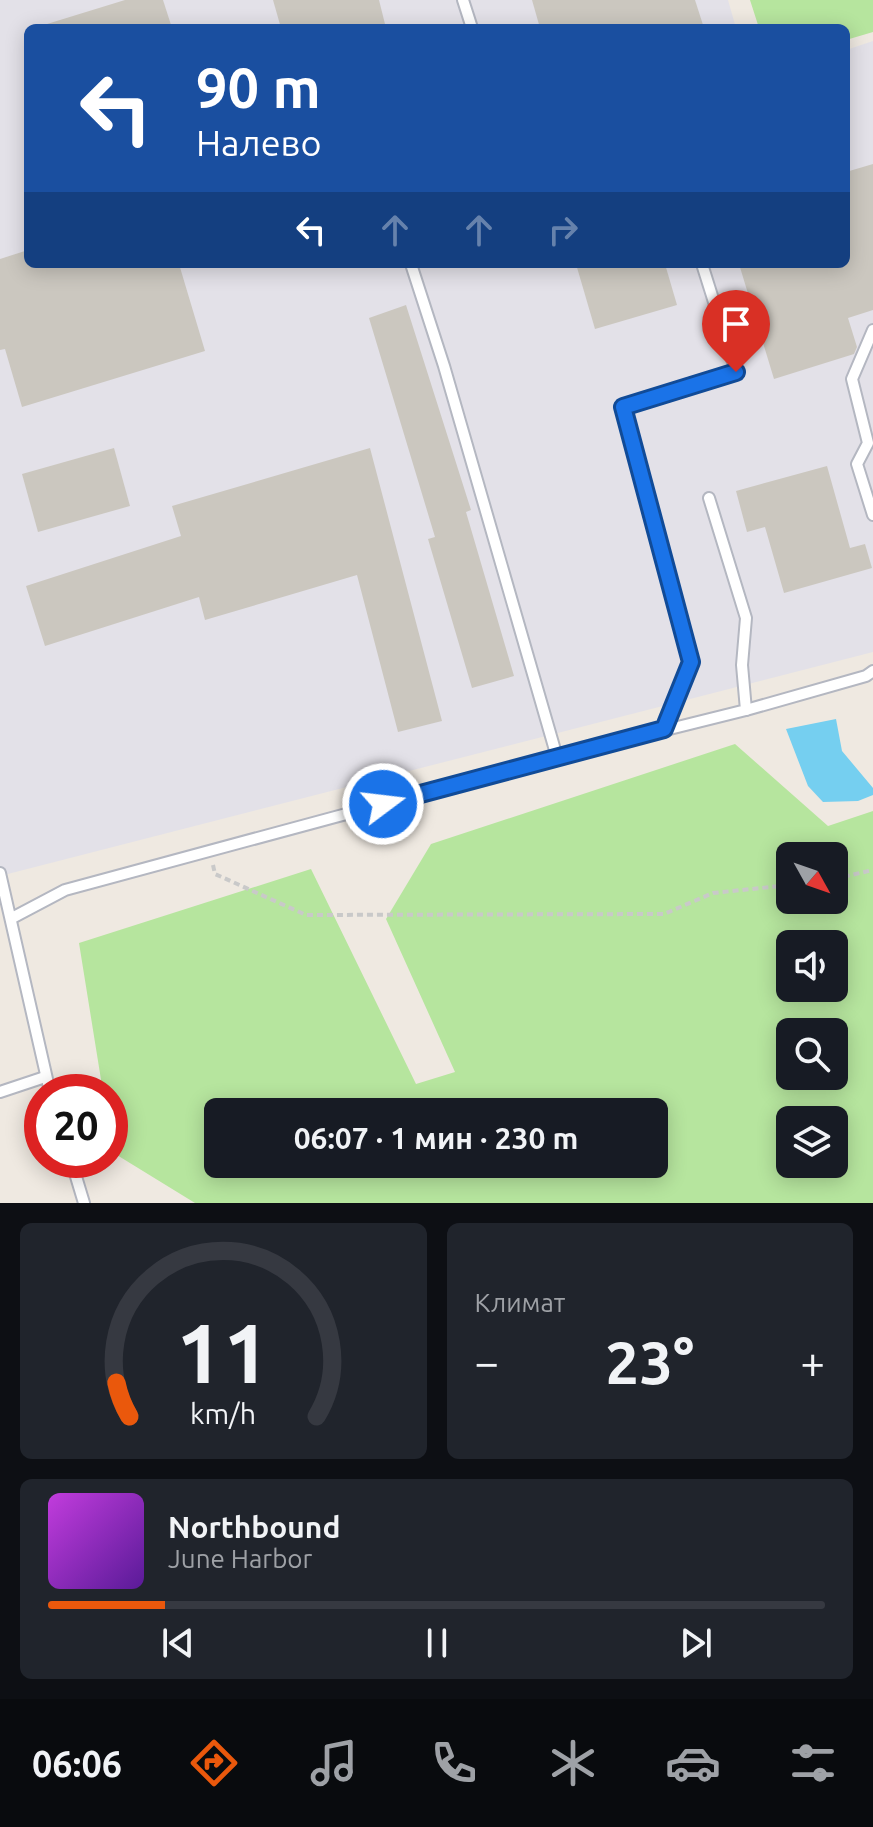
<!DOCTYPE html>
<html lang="ru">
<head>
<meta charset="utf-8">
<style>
  body { margin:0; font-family:Ubuntu,sans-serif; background:#20242c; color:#f1f3f6; height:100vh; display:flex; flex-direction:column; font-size:30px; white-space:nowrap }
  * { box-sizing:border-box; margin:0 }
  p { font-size:26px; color:#9ea1a6 }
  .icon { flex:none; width:44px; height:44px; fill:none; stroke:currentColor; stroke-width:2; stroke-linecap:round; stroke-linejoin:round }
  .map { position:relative; height:1203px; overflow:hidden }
  .side { display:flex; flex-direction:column; gap:20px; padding:20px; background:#0d0f14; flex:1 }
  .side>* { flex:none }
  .guide { position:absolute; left:24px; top:24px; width:826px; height:244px; border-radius:12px; box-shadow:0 4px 20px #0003; background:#1a4fa0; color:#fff; overflow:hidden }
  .needle { width:52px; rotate:130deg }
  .tools { position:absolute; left:776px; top:842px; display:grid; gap:16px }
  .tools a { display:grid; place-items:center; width:72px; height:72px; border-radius:12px; background:#171b24; box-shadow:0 4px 20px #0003; font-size:40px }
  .speed { position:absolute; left:24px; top:1074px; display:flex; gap:16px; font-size:40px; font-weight:700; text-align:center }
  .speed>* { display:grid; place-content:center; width:104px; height:104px; border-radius:50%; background:#171b24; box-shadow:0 4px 20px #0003; line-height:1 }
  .speed .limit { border:12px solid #d22; background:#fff; color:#111 }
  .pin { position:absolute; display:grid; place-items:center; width:68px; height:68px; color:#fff; margin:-82px -34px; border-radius:50% 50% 50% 0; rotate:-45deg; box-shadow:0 0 8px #0007 }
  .pin .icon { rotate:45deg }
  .me { position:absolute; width:88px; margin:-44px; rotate:75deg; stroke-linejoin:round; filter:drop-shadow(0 0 6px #0008) }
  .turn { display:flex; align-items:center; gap:28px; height:168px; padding:0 40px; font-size:36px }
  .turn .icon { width:104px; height:104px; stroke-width:2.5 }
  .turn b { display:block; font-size:56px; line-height:68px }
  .lanes { display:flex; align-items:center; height:76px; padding:0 40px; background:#0003; justify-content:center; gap:40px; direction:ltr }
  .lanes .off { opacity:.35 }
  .big { font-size:60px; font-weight:700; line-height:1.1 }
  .side .card { flex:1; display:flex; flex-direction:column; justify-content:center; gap:12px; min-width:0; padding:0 28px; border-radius:12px; background:#20242c }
  .side .dial { align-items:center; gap:0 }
  .dial svg { height:208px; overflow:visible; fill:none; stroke:#363941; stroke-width:7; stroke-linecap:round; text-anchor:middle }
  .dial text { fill:#f1f3f6; stroke:none }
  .song { display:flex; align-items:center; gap:24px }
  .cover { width:96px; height:96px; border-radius:12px; background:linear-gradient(135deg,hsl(290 70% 55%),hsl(270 70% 35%)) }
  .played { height:8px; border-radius:4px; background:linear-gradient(90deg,#ea580c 15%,#363941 15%) }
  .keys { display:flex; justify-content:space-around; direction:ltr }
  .heat { display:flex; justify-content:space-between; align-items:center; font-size:44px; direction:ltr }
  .side .tiles { flex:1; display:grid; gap:20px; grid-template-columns:1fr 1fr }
  .card:last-child { grid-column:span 2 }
  .trip { position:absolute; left:204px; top:1098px; width:464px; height:80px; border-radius:12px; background:#171b24; box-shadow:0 4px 20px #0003; font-weight:700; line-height:80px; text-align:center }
  .dock { display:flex; height:128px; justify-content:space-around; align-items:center; background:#090b0e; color:#9ea1a6 }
  .dock .icon { width:56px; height:56px }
  .dock .current { color:#ea580c }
  .dock b { font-size:36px; color:#f1f3f6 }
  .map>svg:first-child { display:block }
  .industrial { fill:#e3e1e8 }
  .green { fill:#b6e59e; fill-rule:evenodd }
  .water { fill:#75cff0 }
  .building { fill:#cbc7bf }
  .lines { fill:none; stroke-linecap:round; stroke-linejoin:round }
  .service-casing { stroke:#b4b7c1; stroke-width:14 }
  .path { stroke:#c9c9c9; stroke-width:4; stroke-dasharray:6 4; stroke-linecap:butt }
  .service { stroke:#fff; stroke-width:10 }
  .route-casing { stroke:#114b97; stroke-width:20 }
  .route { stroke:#1a73e8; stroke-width:14 }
</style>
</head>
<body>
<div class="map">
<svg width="873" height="1203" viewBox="0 0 873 1203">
  <rect width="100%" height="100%" fill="#efe9e1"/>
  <!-- industrial -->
  <path class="industrial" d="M0,0H728L736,28H28V264H846V50L873,41V652L0,876Z"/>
  <!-- green -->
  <g class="green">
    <path d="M750,0H873V32L846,40V28H759Z"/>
    <path d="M735,744L828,826L873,811V1203H195L112,1152L110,1092H103L79,943L311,869L416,1084L455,1072L386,919L431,844ZM790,856H834V900H790ZM790,944H834V988H790ZM790,1032H834V1076H790ZM218,1112H654V1164H218ZM790,1120H834V1164H790Z"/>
  </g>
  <!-- water -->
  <path class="water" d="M836,719L842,751L873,788V795L858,801L823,802L808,786L786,729Z"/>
  <!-- building -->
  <g class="building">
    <path d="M125,0H163L172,28H48L47,24Z"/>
    <path d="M273,0H379L386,28H281Z"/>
    <path d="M532,0H695L704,28H540Z"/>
    <path d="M873,164V310L848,318L857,347L854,354L774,379L739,264H846V172Z"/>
    <path d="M28,250V264H179L205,351L22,407L5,349L0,350V259Z"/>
    <path d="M576,264H665L677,305L595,329Z"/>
    <path d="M406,305L471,510L466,512L514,676L472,688L428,539L435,537L369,318Z"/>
    <path d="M114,448L130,506L38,532L22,474Z"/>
    <path d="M370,448L442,721L398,732L357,575L205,620L199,597L45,646L26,586L181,536L172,506Z"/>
    <path d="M827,466L850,548L865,544L872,568L784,593L765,527L747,532L736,491Z"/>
  </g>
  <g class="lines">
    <!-- service casing -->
    <g class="service-casing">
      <g id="service">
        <path d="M463,0L472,28"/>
        <path d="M411,264L444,366L557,757"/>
        <path d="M873,330L852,379L868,443L857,464L873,515"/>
        <path d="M746,710L866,676L873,671"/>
        <path d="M664,729L691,662L623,407L736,372L702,264"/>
        <path d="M0,873L50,1092"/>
        <path d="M12,918L65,890L557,757L746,710L742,665L746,618L709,498"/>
        <path d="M0,1092L45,1077"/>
        <path d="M71,1160L84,1203"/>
      </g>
    </g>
    <!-- path -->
    <g class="path">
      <path d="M213,865L215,874L306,915L664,914L713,893L790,885"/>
      <path d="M834,879L873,870"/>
    </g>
    <!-- service -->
    <use href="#service" class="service"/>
  </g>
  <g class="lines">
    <!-- route casing -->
    <g class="route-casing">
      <path id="route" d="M383,804L664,729L691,662L623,407L736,372"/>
    </g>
    <!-- route -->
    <use href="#route" class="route"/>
  </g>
</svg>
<div class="tools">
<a><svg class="needle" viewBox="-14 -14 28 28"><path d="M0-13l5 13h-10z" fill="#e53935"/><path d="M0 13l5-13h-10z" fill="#9ea1a6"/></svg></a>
<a><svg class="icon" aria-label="sound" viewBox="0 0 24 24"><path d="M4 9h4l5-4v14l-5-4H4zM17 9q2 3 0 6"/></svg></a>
<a><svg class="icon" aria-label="search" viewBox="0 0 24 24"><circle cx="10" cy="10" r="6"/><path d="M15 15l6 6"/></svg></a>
<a><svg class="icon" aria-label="layers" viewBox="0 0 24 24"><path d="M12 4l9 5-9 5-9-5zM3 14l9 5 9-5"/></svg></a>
</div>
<div class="speed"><div class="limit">20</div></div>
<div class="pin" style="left:736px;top:372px;background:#d93025"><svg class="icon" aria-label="arrive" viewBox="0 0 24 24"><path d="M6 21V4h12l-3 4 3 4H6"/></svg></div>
<svg class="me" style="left:383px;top:804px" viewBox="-20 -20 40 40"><circle r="17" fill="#1a73e8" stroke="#fff" stroke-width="3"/><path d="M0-11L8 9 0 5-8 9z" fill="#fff"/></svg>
<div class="trip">06:07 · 1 мин · 230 m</div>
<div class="guide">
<div class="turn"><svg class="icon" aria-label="left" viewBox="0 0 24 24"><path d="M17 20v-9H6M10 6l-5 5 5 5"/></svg><div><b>90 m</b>Налево</div></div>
<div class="lanes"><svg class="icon" aria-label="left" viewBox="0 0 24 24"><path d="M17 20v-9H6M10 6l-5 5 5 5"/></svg><svg class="icon off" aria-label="ahead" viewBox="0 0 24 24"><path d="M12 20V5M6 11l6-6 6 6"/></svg><svg class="icon off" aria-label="ahead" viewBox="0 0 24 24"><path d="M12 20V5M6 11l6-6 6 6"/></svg><svg class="icon off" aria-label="right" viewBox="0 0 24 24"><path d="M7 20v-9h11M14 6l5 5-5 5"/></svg></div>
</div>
</div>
<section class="side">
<div class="tiles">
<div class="card dial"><svg viewBox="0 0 100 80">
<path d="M14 69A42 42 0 1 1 86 69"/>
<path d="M14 69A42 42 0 0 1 9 56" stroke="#ea580c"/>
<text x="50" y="56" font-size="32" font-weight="700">11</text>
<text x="50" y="72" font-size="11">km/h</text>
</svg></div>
<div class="card"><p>Климат</p>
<div class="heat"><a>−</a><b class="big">23°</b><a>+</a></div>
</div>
<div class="card">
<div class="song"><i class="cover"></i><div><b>Northbound</b><p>June Harbor</p></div></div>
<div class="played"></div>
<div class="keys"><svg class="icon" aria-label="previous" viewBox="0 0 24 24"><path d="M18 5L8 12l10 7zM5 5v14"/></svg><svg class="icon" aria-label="pause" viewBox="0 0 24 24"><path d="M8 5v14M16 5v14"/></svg><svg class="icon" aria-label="next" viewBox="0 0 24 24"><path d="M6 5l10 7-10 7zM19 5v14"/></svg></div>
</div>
</div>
</section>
<nav class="dock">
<b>06:06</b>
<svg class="icon current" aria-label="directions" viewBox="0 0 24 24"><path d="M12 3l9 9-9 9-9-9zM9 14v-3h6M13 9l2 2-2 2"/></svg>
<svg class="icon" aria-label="music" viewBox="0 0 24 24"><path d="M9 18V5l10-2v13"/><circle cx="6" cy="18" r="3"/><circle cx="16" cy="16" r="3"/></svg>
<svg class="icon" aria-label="phone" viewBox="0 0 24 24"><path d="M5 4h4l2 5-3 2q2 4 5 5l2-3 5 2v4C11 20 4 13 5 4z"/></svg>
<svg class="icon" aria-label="climate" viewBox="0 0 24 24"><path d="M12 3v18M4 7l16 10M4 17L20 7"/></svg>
<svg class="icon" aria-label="car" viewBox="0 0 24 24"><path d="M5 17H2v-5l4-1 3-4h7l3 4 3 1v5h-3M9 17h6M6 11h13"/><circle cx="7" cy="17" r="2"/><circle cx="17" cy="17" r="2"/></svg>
<svg class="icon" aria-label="filters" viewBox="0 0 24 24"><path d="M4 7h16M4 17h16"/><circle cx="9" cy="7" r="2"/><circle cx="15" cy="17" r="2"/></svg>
</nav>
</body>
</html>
